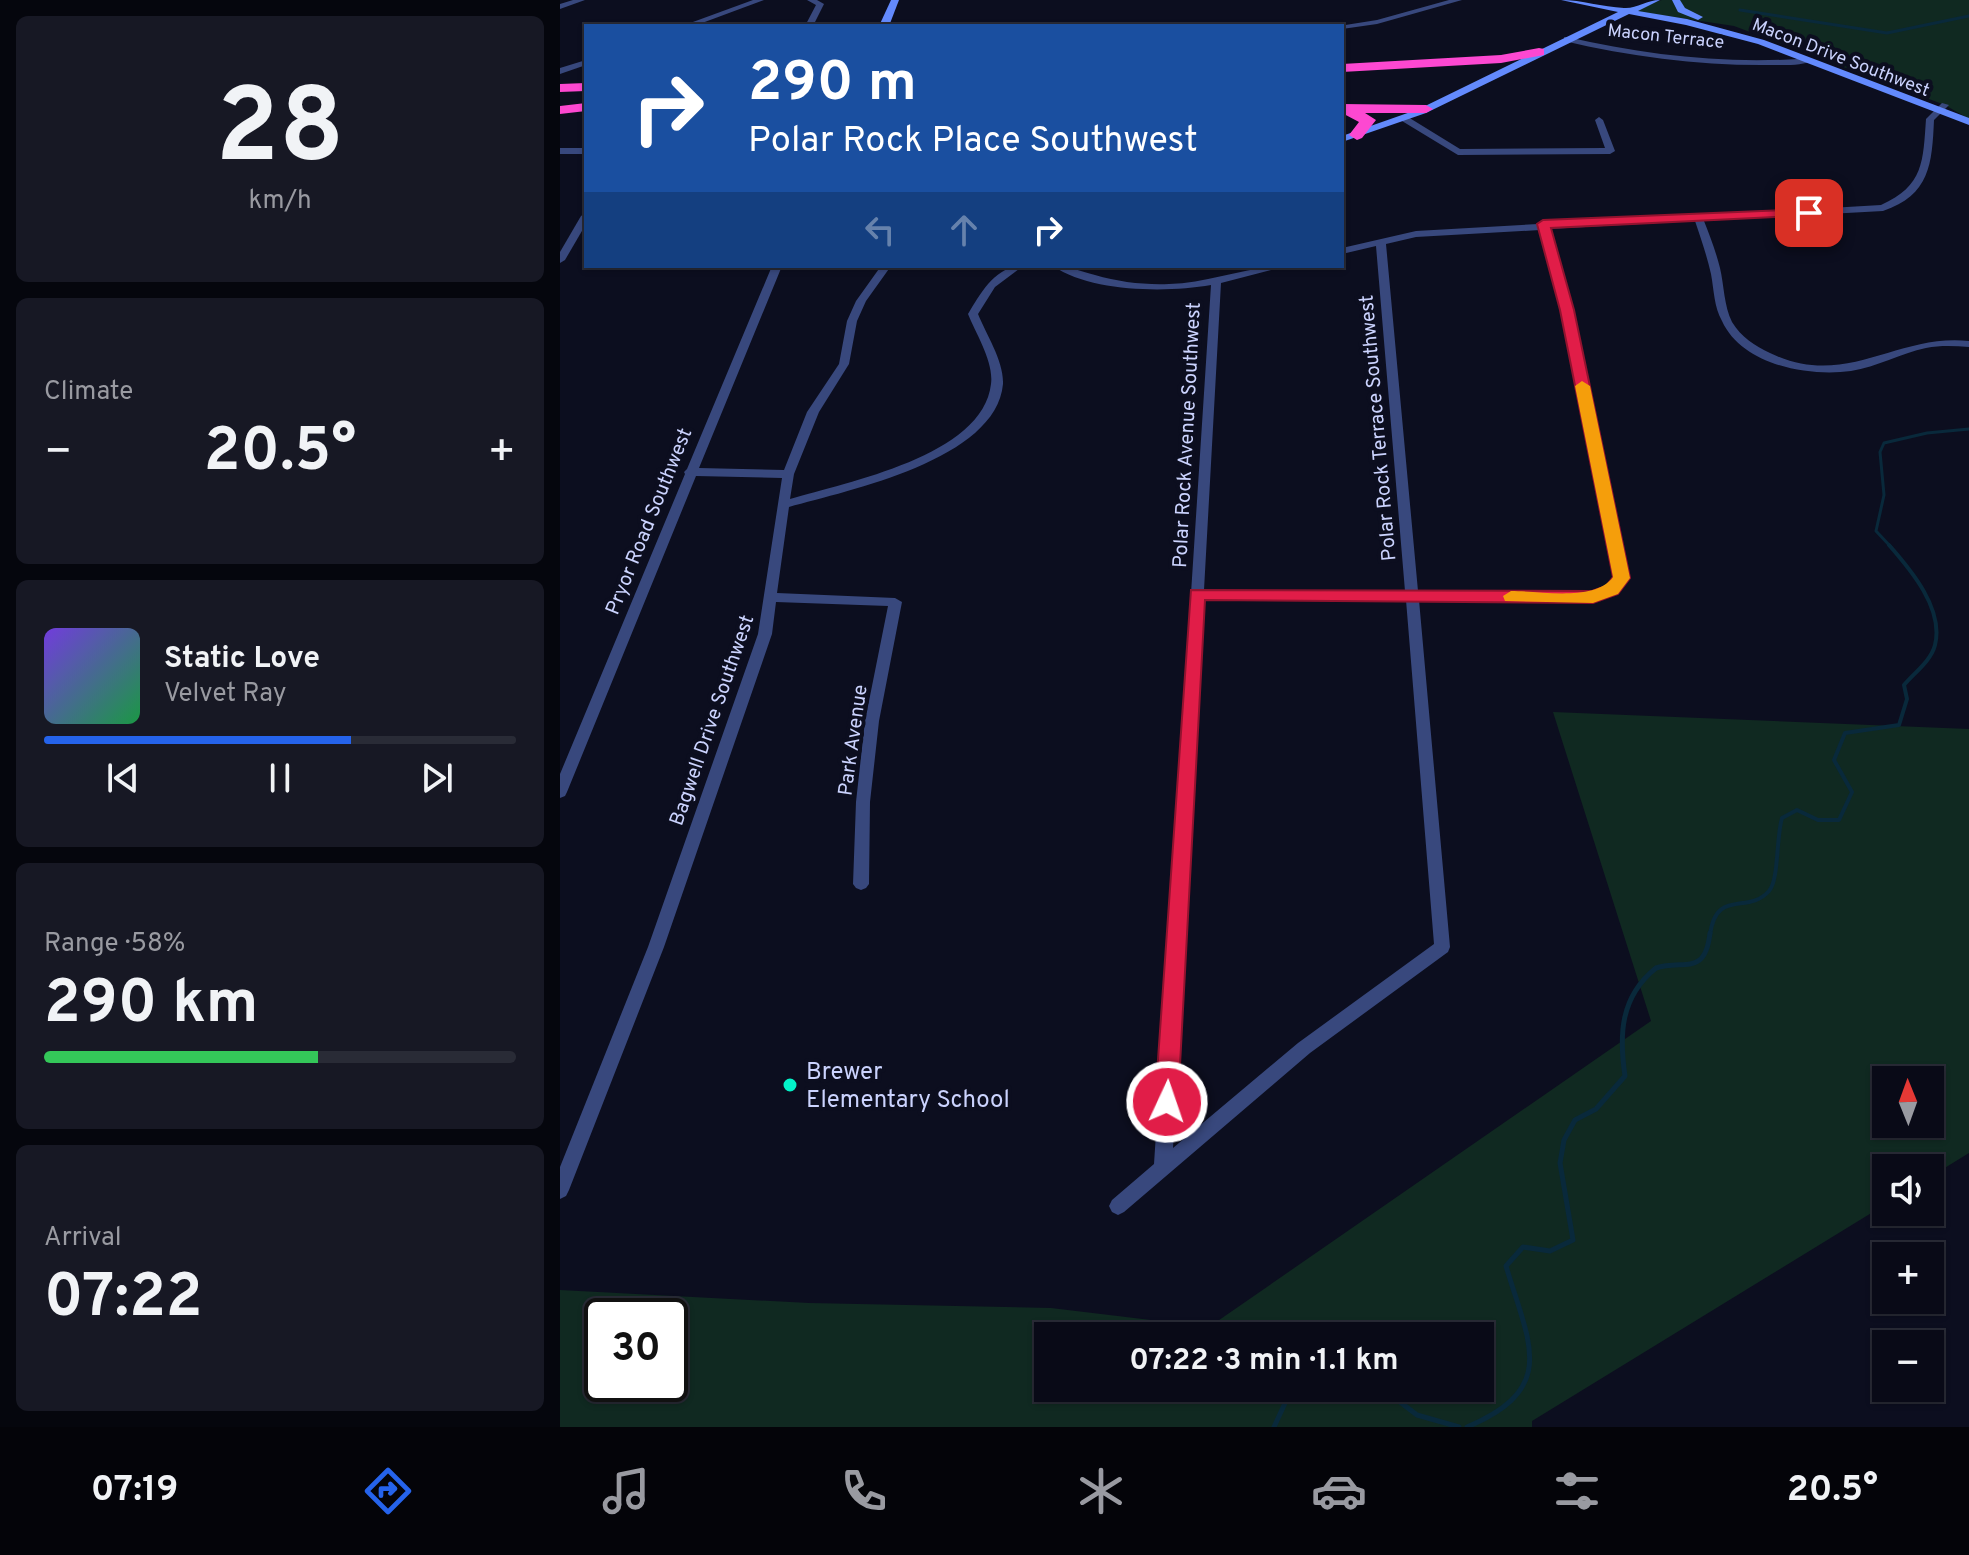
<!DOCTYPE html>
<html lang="en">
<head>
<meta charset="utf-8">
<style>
  body { margin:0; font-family:Overpass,sans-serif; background:#171824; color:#f1f3f6; height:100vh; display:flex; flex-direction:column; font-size:30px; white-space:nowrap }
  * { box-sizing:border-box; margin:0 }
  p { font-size:26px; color:#999aa1 }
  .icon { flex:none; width:44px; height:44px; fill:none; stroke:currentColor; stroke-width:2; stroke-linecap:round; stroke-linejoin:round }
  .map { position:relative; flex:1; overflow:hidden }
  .sheet { display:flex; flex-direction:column; gap:16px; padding:16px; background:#05060d; width:560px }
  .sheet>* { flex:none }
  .guide { position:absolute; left:24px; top:24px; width:760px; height:244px; border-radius:0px; box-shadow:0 2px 6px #0004,0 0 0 2px #292b36; background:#1a4fa0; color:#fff; overflow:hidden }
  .needle { width:52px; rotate:359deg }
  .fabs { position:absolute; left:1312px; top:1066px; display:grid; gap:16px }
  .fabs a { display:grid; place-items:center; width:72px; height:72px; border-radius:0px; background:#090a17; box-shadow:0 2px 6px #0004,0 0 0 2px #292b36; font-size:40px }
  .speed { position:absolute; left:24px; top:1298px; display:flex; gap:16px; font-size:40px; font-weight:700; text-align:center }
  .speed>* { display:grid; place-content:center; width:104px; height:104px; border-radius:50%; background:#090a17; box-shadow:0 2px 6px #0004,0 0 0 2px #292b36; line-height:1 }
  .speed .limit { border:4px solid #111; border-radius:12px; background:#fff; color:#111 }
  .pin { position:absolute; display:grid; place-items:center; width:68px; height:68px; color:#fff; margin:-34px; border-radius:16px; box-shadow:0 4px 12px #0006 }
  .me { position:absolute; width:88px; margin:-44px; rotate:3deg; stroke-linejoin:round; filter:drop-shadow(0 0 6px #0008) }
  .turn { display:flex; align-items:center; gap:28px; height:168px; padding:0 32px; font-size:36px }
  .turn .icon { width:104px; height:104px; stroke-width:2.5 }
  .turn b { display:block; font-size:56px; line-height:68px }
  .lanes { display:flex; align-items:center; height:76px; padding:0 32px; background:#0003; justify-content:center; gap:40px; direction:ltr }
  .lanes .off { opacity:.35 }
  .big { font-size:60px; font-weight:700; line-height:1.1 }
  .sheet .widget { flex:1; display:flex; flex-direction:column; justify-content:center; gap:12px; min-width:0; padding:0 28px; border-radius:12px; background:#171824 }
  .sheet .dial { align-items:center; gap:0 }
  .dial b { font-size:104px; line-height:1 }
  .song { display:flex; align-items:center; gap:24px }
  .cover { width:96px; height:96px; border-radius:12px; background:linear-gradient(135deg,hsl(260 70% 55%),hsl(140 70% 35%)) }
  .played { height:8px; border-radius:4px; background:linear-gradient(90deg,#2563eb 65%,#292b36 65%) }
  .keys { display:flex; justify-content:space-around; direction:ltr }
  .heat { display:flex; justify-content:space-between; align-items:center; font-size:44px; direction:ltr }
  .charge { height:12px; border-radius:6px; background:linear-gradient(90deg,#34c759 58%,#292b36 0) }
  .trip { position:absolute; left:474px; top:1322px; width:460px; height:80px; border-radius:0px; background:#090a17; box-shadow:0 2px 6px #0004,0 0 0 2px #292b36; font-weight:700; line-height:80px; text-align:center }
  .menu { display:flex; height:128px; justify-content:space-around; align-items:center; background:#040409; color:#999aa1 }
  .menu .icon { width:56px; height:56px }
  .menu .on { color:#2563eb }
  .menu b { font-size:36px; color:#f1f3f6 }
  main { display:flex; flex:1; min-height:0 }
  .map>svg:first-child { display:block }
  .green { fill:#102921; fill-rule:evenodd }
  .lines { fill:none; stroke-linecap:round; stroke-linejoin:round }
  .stream-far2 { stroke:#09293b; stroke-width:3 }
  .stream-far1 { stroke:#09293b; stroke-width:4 }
  .stream { stroke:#09293b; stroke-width:5 }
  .street { fill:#38487d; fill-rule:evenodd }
  .secondary { fill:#638afd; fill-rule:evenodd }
  .highway { fill:#fd48d1; fill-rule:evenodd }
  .route { fill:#e11d48; stroke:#92132f; stroke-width:2 }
  .slow { fill:#f59e0b }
  .poi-dot { fill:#03f2c8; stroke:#0c0e1f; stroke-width:3 }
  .labels { text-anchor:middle; stroke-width:8; stroke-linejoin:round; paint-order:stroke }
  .far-street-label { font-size:18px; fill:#cbd3fe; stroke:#0c0e1f }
  .street-label { font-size:20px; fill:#cbd3fe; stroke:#0c0e1f }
  .near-poi-label { font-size:24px; fill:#cbd3fe; stroke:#0c0e1f; text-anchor:start }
</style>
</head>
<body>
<main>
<section class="sheet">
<div class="widget dial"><b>28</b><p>km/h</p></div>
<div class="widget"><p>Climate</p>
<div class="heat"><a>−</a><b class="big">20.5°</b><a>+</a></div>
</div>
<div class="widget">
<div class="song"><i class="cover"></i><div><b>Static Love</b><p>Velvet Ray</p></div></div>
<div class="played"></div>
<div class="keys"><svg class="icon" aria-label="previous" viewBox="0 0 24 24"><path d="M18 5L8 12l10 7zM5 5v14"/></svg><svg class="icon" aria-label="pause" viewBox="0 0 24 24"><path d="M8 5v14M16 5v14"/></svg><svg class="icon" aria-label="next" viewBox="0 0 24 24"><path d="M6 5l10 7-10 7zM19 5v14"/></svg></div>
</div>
<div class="widget"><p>Range · 58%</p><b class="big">290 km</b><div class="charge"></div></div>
<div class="widget"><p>Arrival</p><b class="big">07:22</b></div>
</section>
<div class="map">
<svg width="1409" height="1427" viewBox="0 0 1409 1427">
  <rect width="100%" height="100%" fill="#0c0e1f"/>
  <!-- green -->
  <g class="green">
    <path d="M1102,0H1409V119L1385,105L1174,26L1068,10Z"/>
    <path d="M993,712L1409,729V1153L1370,1177V1168H1326V1204L972,1421V1427H0V1290L249,1303L491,1308L649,1327L1091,1021ZM1370,1080V1124H1326V1080ZM110,1316V1384H42V1316ZM920,1336V1388H488V1336Z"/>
  </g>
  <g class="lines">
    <!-- stream-far2 -->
    <g class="stream-far2">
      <path d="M1180,10L1327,33L1409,16"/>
      <path d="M1331,547L1316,531L1324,495L1320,452L1324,443L1367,433L1409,429"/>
    </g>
    <!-- stream-far1 -->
    <path class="stream-far1" d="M1150,935C1156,888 1188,915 1209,891C1219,880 1216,838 1222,818L1237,810L1258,820H1279L1292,792L1274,760L1285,733L1339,725L1347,699L1344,685C1354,673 1371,661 1375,645C1384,609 1351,570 1329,545"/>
    <!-- stream -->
    <g class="stream">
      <path d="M822,1388L857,1415L899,1427"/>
      <path d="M714,1427L732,1388"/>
      <path d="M907,1427C999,1388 969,1344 946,1266L963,1247L990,1251L1013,1240L1000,1163L1004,1140L1015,1120L1036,1109L1065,1076C1059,1035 1060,997 1096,968C1124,959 1145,977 1150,933"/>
    </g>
    <!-- street -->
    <g class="street">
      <path d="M13,0H25L0,9V4Z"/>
      <path d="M193,0H204L134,26H122Z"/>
      <path d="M247,0H257L264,4L253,26H245L256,5Z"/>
      <path d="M889,0H902L817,24L782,29V26H779L817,20Z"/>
      <path d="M325,22L492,24L496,26H322L321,24Z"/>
      <path d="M1007,37C1085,55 1170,65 1250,58L1254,60C1243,66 1225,65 1212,65C1143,66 1072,57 1004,41V37Z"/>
      <path d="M26,60V65L0,74V68Z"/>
      <path d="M1382,103L1389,105L1374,120C1372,164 1370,195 1323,211L1144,221C1150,236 1156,252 1160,268C1164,285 1164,306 1172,322C1181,337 1195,346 1210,353C1286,390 1336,333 1409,341V347C1395,346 1381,345 1366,348C1341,353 1317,367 1291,371C1248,377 1182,365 1162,321C1154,307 1154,290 1151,274C1147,256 1141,239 1135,221L989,229L1012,310L1068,578L1057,593L1033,601L859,600L890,947L888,952L750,1053L564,1212L558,1215L552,1212L549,1206L552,1200L594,1164L651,285C606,293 531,292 493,266C509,266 520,271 535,275C559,282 584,285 609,284C649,283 687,266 726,266L661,283L644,590L845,591L816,246L782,254V248L856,231L978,224L983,221L988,224L1321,205C1364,186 1363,161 1366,119ZM980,230L1002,310L1055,577L1047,587L1032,593L858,591L826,244L856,237ZM644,598L846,600L874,944L738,1043L613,1148Z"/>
      <path d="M842,117H848L900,149L1045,148L1035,120L1039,117L1043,120L1055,151L1050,154L898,155L842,121Z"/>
      <rect x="0" y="148" width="26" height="6"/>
      <path d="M26,213V224L5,260L0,263V252L21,216Z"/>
      <path d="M212,266H222L139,468L224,470L247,412L279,364L287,321L296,301L321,266H331L306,301L297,321L289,364L259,412L234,474L230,499C287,482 423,456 431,384C434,362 416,334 408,314C421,293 435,266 463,266L435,287L418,314C426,334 444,361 443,384C436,460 289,490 229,507L217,593L335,598L342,602L319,721L310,802L309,884L306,888L301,890L296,888L293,884L296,802L305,721L328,606L216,602L212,634L104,947L9,1190L6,1196L0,1199V1167L88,947L198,634L222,478L136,476L7,792L5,796L0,798V774L125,474L124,472L127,469Z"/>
    </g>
    <!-- secondary -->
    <g class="secondary">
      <path d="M331,0H339L329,26H319Z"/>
      <path d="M1001,0C1022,0 1042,7 1064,8C1076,9 1087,0 1100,0L1078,11L1127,19L1204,40L1409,118V125L1198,44L1126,25L1069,14L866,113L782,142V136L859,109L1058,12Z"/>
      <path d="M1112,0H1120L1125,8L1143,17L1138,20L1118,12Z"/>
    </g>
    <!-- highway -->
    <g class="highway">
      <path d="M979,48L984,49V55L941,63L782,72V64L941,55Z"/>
      <path d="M26,83V91L0,92V84Z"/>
      <path d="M26,103V111L0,114V106Z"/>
      <path d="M782,104L866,105L873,109L866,113H805L816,120L802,138L797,140L789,135L799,122L782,113Z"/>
    </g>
  </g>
  <!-- route -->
  <path class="route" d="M1249,209L1255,213L1253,215L991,228L1014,310L1070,578L1058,594L1033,603L645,600L618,1102L615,1109L607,1112L599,1109L595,1102L631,590L1032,591L1046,586L1053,577L1000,310L977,224L983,220Z"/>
  <!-- slow -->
  <path class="slow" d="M1022,381L1030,386L1070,578L1058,594L1033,603L945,601L943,596L951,591C980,591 1035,602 1053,577L1015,386Z"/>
  <!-- markers -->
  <circle class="poi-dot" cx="230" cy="1085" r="8"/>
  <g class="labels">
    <!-- far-street labels -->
    <g class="far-street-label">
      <text transform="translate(1106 36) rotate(6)" y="6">Macon Terrace</text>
      <text transform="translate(1281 57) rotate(21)" y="6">Macon Drive Southwest</text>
    </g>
    <!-- street labels -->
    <g class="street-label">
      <text transform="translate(817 428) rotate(-95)" y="7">Polar Rock Terrace Southwest</text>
      <text transform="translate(626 435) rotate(-87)" y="7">Polar Rock Avenue Southwest</text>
      <text transform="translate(88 521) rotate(-68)" y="7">Pryor Road Southwest</text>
      <text transform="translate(151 720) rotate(-71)" y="7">Bagwell Drive Southwest</text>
      <text transform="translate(292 740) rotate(-82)" y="7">Park Avenue</text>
    </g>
    <!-- near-poi labels -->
    <g class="near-poi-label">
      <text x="246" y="1079">Brewer<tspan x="246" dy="28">Elementary School</tspan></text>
    </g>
  </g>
</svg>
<div class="fabs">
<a><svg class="needle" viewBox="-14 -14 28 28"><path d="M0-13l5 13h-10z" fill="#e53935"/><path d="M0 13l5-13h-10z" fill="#999aa1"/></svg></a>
<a><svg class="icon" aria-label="sound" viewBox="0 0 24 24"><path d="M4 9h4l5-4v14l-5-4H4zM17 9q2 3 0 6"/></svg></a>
<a>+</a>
<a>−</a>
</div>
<div class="speed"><div class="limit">30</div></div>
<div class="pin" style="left:1249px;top:213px;background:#d93025"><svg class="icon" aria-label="arrive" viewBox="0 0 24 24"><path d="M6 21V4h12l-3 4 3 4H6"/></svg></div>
<svg class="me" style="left:607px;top:1102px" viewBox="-20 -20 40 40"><circle r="17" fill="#e11d48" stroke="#fff" stroke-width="3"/><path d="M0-11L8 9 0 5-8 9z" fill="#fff"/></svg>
<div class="trip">07:22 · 3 min · 1.1 km</div>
<div class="guide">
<div class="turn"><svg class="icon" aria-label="right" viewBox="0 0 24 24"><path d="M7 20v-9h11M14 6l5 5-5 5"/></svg><div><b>290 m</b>Polar Rock Place Southwest</div></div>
<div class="lanes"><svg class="icon off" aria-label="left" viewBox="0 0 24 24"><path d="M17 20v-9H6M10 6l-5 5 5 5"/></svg><svg class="icon off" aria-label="ahead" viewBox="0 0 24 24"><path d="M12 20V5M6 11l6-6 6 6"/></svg><svg class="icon" aria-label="right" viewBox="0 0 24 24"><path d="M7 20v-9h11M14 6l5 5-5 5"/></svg></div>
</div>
</div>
</main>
<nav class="menu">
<b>07:19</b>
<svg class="icon on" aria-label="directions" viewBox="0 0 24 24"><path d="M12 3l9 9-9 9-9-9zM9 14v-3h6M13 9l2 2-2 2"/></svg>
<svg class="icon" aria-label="music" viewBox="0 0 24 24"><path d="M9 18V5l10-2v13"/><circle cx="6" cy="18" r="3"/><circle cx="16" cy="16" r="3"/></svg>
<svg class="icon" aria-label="phone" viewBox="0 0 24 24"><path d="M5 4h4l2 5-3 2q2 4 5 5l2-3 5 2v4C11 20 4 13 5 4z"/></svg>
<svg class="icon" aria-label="climate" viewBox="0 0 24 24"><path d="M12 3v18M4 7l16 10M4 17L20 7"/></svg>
<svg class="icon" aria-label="car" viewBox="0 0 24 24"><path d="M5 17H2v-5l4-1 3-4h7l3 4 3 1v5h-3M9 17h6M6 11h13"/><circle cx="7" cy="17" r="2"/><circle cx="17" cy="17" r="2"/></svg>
<svg class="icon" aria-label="filters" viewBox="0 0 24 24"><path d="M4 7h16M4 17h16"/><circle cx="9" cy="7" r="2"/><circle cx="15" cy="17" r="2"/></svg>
<b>20.5°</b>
</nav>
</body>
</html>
